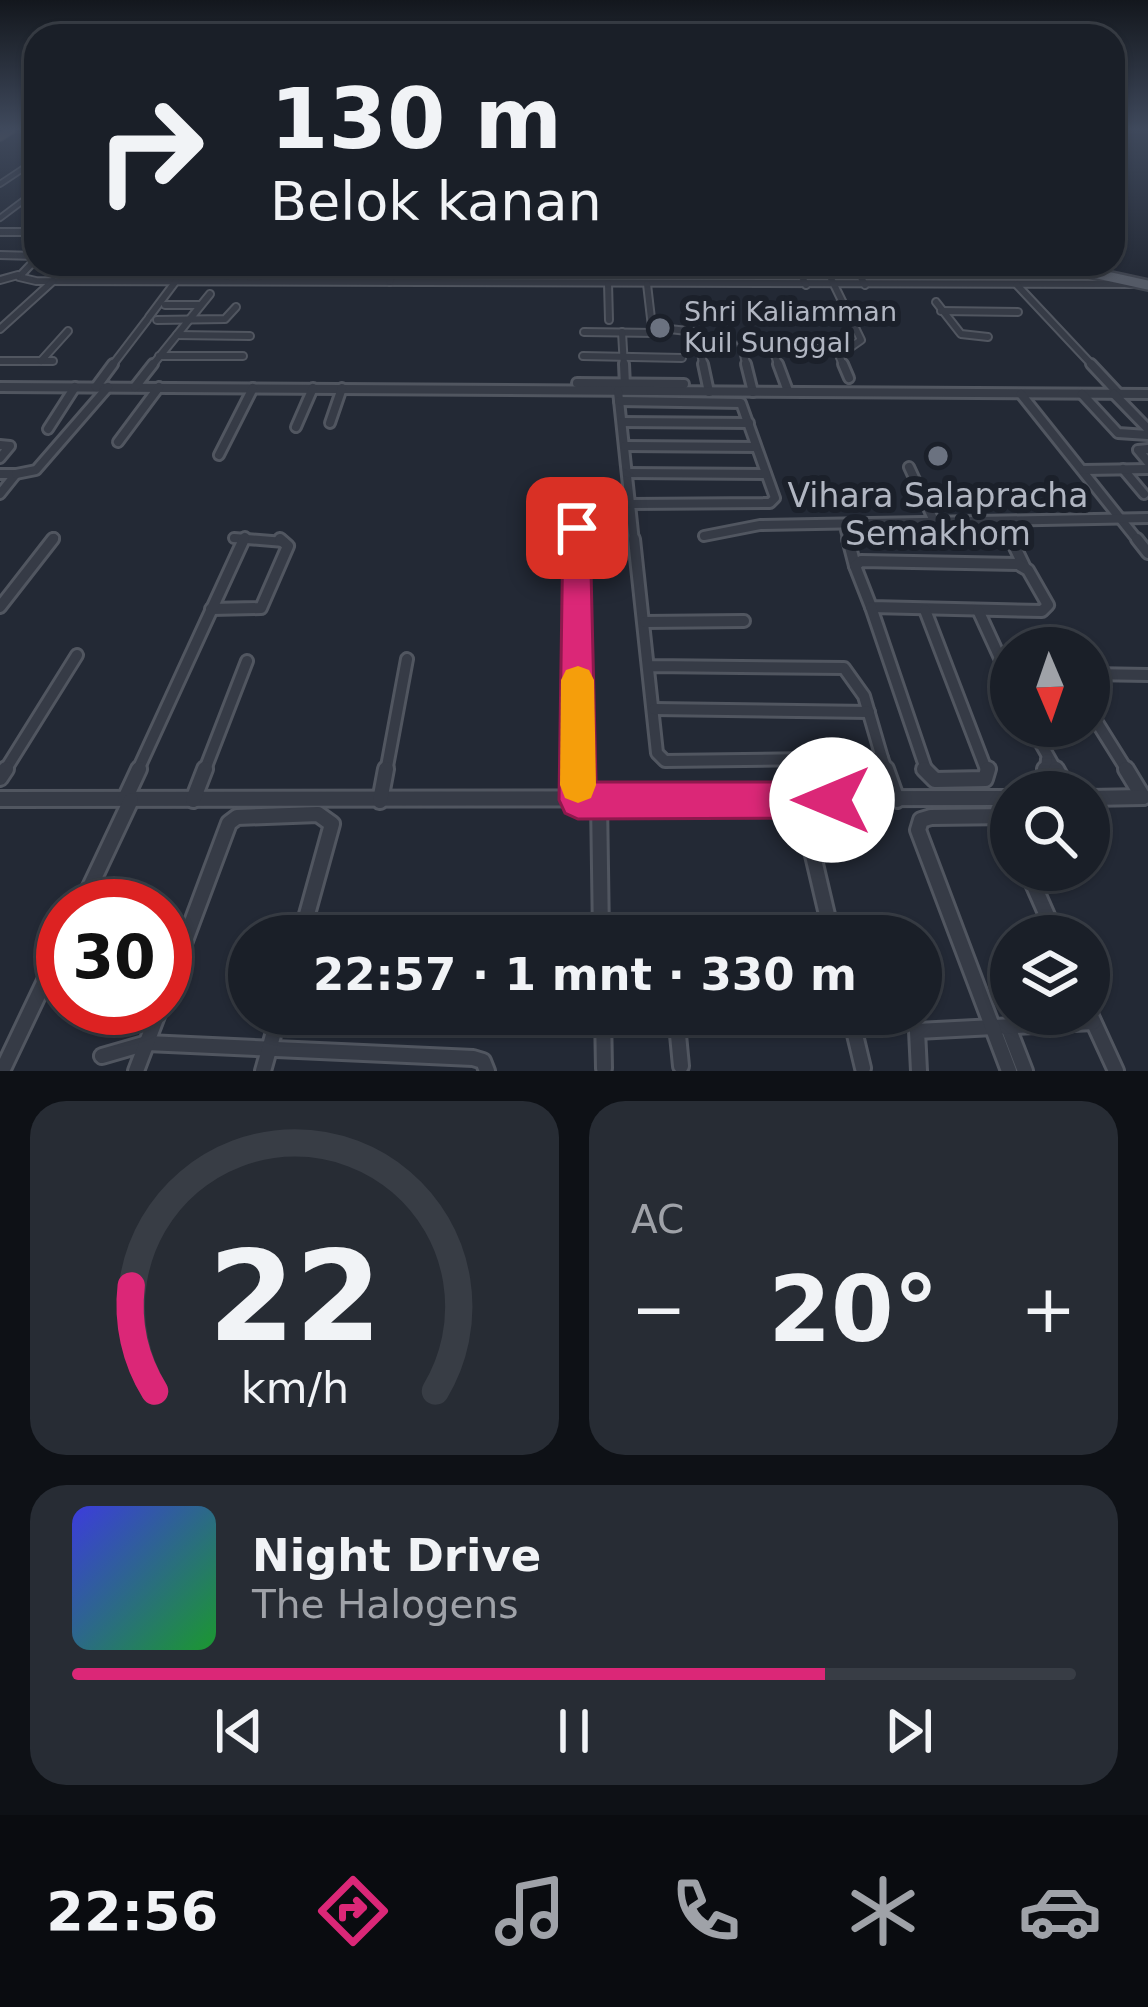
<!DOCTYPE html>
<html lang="id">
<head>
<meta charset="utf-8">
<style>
  body { margin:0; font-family:"DejaVu Sans",sans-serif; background:#272c34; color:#f1f3f6; height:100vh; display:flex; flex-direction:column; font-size:45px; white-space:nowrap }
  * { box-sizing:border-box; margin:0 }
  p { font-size:39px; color:#9fa2a8 }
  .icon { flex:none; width:66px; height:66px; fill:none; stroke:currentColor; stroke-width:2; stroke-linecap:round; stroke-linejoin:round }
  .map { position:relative; height:1071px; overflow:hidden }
  .details { display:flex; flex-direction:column; gap:30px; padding:30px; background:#0e1116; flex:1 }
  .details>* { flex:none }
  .hud { position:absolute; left:24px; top:24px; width:1101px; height:252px; border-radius:36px; box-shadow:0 3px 9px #0004,0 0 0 3px #383d45; background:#1a1f28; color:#f1f3f6; overflow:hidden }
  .needle { width:78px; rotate:178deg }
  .controls { position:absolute; left:990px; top:627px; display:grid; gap:24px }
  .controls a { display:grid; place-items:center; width:120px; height:120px; border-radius:50%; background:#1a1f28; box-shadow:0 3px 9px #0004,0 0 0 3px #383d45; font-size:60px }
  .speed { position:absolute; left:36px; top:879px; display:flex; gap:24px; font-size:60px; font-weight:700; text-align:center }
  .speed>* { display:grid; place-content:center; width:156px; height:156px; border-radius:50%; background:#1a1f28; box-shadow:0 3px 9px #0004,0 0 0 3px #383d45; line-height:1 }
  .speed .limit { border:18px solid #d22; background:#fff; color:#111 }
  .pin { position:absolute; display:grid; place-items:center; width:102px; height:102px; color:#fff; margin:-51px; border-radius:24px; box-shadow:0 6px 18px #0006 }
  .me { position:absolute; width:132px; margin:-66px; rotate:270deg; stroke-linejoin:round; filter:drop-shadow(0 0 9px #0008) }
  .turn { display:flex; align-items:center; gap:42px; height:252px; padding:0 48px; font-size:54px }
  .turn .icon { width:156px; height:156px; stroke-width:2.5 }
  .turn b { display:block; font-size:84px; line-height:102px }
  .big { font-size:90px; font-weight:600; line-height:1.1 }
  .details .card { flex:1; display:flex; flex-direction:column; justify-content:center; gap:18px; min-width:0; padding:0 42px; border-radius:36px; background:#272c34 }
  .details .dial { align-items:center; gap:0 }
  .dial svg { height:312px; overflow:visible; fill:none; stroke:#383d45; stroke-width:7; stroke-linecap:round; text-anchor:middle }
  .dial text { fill:#f1f3f6; stroke:none }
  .song { display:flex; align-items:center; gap:36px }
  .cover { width:144px; height:144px; border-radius:18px; background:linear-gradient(135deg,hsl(240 70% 55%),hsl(130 70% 35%)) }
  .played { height:12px; border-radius:6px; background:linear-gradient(90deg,#db2777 75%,#383d45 75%) }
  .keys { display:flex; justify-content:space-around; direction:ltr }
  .heat { display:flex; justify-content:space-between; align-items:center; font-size:66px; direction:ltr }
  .details .tiles { flex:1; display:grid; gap:30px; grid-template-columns:1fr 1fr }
  .card:last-child { grid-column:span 2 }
  .trip { position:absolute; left:228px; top:915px; width:714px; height:120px; border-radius:60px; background:#1a1f28; box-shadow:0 3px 9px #0004,0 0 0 3px #383d45; font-weight:600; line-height:120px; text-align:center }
  .tab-bar { display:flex; height:192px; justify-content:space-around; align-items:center; background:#0a0c10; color:#9fa2a8 }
  .tab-bar .icon { width:84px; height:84px }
  .tab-bar .active { color:#db2777 }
  .tab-bar b { font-size:54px; color:#f1f3f6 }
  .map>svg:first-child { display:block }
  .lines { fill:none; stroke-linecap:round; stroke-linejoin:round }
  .minor-far4-casing { stroke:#515660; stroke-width:8 }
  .minor-far3-casing { stroke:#515660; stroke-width:10 }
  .minor-far2-casing { stroke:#515660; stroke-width:14 }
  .minor-far1-casing { stroke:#515660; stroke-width:16 }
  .minor-casing { stroke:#515660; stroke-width:20 }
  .primary-casing { stroke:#3f444f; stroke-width:14 }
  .trunk-casing { stroke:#414650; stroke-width:10 }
  .minor-far4 { stroke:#363b46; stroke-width:4.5 }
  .minor-far3 { stroke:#363b46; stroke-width:6 }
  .minor-far2 { stroke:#363b46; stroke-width:8 }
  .minor-far1 { stroke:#363b46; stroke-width:10 }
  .minor { stroke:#363b46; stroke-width:14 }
  .primary { stroke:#545a66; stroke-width:9 }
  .trunk { stroke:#605f5d; stroke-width:8 }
  .route { fill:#db2777; stroke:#8e194d; stroke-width:3 }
  .slow { fill:#f59e0b }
  .worship-dot { fill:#6b7280; stroke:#1b202a; stroke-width:4.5 }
  .labels { text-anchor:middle; stroke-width:12; stroke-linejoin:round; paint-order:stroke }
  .far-poi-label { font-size:27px; fill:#b1b6c2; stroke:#1b202a; text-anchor:start }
  .poi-label { font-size:33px; fill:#b1b6c2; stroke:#1b202a }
</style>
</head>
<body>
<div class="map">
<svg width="1148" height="1071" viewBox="0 0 1148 1071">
  <rect width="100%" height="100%" fill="#232935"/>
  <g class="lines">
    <!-- minor-far4 casing -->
    <g class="minor-far4-casing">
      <g id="minor-far4">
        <path d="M0,184L36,160"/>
        <path d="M0,218L36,191"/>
        <path d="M1113,228L1119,219"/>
        <path d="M0,232H36"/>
      </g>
    </g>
    <!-- minor-far3 casing -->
    <g class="minor-far3-casing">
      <g id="minor-far3">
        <path d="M0,232H36"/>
        <path d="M0,255L36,256"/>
        <path d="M36,259L19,277L36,281L1138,284"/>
        <path d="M234,264L225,276L234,278"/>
        <path d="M796,264L806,285"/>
        <path d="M854,264L865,285"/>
        <path d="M437,272L440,264"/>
        <path d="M141,276L160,272L168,264"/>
        <path d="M250,278L259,277L268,264"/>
        <path d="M0,280L18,275"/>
        <path d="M390,282L397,264"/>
        <path d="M608,283L609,320"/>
        <path d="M647,284L652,327L696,332L704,367"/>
        <path d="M1017,285L1094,367"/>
        <path d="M936,302L961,334L988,337"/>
        <path d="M165,305H200"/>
        <path d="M941,311L1018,312"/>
        <path d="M149,317L176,281"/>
        <path d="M157,320L225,319L236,307"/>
        <path d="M0,329L53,281"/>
        <path d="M584,332L656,333"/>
        <path d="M622,332L624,367"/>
        <path d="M177,335L250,336"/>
        <path d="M770,341L779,367"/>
        <path d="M741,343L747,367"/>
        <path d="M836,348L844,367"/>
        <path d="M817,349L851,347L861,340L824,264"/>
        <path d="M159,356H243"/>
        <path d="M583,356L682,358"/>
        <path d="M0,361H53"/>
        <path d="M41,361L68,331"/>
        <path d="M111,367L147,320"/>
        <path d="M151,367L210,294"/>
      </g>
    </g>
    <!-- minor-far2 casing -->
    <g class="minor-far2-casing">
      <g id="minor-far2">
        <path d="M624,364L625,386"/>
        <path d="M703,364L709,392"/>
        <path d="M746,364L753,392"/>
        <path d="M778,364L788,391"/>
        <path d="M843,364L849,378"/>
        <path d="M1091,364L1119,394"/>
        <path d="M577,383L684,384"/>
        <path d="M0,387L1148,394"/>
        <path d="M96,387L113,364"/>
        <path d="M135,387L153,364"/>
        <path d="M618,391L634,542"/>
        <path d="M1021,394L1139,542"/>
        <path d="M1082,394L1118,433L1148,435"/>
        <path d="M1114,394L1148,429"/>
        <path d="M619,401L741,403L775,498L770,503L631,504"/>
        <path d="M622,422L749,423"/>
        <path d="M330,423L342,388"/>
        <path d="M296,427L313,388"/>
        <path d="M48,429L75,387"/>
        <path d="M118,442L159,387"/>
        <path d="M0,445L10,446L0,458"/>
        <path d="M625,446L756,447"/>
        <path d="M1148,449L1138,450L1148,462"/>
        <path d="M219,455L253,388"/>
        <path d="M909,467L935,523"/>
        <path d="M1123,469L1144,494"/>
        <path d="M1083,470L1148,469"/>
        <path d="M627,473L766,474"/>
        <path d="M0,474H16L0,494"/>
        <path d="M16,474L36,470L108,387"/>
        <path d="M577,528V542"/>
        <path d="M991,529L1008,534L1012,542"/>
        <path d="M704,536L760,525L1148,518"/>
        <path d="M234,538L284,542"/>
        <path d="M51,542L54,538"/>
        <path d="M243,542L245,537"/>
        <path d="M849,542L846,530L920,529"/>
      </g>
    </g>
    <!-- minor-far1 casing -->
    <g class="minor-far1-casing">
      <g id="minor-far1">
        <path d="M577,539L578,772"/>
        <path d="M634,539L657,753L665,761L882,758L864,696L844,668L650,666"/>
        <path d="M848,539L855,566"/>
        <path d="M1011,539L1024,566"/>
        <path d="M1137,539L1148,553"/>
        <path d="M861,561L1018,564L1028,570L1048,605L1042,611L871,607L855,566Z"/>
        <path d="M0,607L53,539"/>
        <path d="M871,607L927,772"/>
        <path d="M211,609L261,608L288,546L280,539"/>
        <path d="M925,610L987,772"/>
        <path d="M978,610L1011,682"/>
        <path d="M645,622L744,621"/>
        <path d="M1089,674L1148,675"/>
        <path d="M654,709L869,712"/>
        <path d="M1098,724L1128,772"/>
        <path d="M1031,726L1057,772"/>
        <path d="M882,758L887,772"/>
        <path d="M4,772L77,655"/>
        <path d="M137,772L244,539"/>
        <path d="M204,772L247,661"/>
        <path d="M386,772L407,659"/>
        <path d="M1046,772L1047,759"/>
      </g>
    </g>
    <!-- minor casing -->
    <g class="minor-casing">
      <g id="minor">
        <path d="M578,769V800"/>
        <path d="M886,769L897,800"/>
        <path d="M924,769L935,780L985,779L988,769"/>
        <path d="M1045,769L1056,792"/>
        <path d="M1056,769L1069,792"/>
        <path d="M1126,769L1143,797"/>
        <path d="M0,778L6,769"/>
        <path d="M1089,798L1143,797"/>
        <path d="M0,799L1011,798"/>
        <path d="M125,799L139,769"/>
        <path d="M193,800L205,769"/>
        <path d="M599,800L601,936"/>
        <path d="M800,800L832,936"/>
        <path d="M380,801L386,769"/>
        <path d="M1003,816L1011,835"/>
        <path d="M1027,870L1056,936"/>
        <path d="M81,906L131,800"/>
        <path d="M165,994L229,823L237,817L318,814L332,824L301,936"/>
        <path d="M1089,1012L1116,1071"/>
        <path d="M603,1014L604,1068"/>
        <path d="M676,1014L681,1066"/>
        <path d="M850,1014L863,1068"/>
        <path d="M1008,1027L1025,1071"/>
        <path d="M102,1056L147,1043L473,1058L483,1061L487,1071"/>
        <path d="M2,1071L63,943"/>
        <path d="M136,1071L160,1008"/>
        <path d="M263,1071L279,1014"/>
        <path d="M919,1071L917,1031L1093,1022"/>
        <path d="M1009,1071L918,830L921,820L931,817L1011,816"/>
      </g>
    </g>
    <!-- primary casing -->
    <g class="primary-casing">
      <path id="primary" d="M1052,264L1148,285"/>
    </g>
    <!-- trunk casing -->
    <g class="trunk-casing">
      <path id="trunk" d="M0,137L11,130"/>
    </g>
    <!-- minor-far4 -->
    <use href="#minor-far4" class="minor-far4"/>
    <!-- minor-far3 -->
    <use href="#minor-far3" class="minor-far3"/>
    <!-- minor-far2 -->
    <use href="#minor-far2" class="minor-far2"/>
    <!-- minor-far1 -->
    <use href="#minor-far1" class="minor-far1"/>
    <!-- minor -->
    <use href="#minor" class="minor"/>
    <!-- primary -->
    <use href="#primary" class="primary"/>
    <!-- trunk -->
    <use href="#trunk" class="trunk"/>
  </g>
  <!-- sky -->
  <linearGradient id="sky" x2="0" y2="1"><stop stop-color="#13171d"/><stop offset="0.46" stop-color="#3f495c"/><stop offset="1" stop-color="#3f495c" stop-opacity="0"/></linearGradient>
  <rect width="1148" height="280" fill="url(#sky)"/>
  <!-- route -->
  <path class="route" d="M577,518L590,528L596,782H832L845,787L851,800L845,813L832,818L578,819L565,813L559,800L563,528Z"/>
  <!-- slow -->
  <path class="slow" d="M578,666L589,670L594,680L596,785L591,798L578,803L565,798L560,785L561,680L566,670Z"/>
  <!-- markers -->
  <g class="worship-dot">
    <circle cx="660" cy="328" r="12"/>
    <circle cx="938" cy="456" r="12"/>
  </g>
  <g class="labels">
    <!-- far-poi labels -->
    <g class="far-poi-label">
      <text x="684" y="321">Shri Kaliamman<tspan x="684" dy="31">Kuil Sunggal</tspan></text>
    </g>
    <!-- poi labels -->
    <g class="poi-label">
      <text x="938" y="507">Vihara Salapracha<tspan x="938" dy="38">Semakhom</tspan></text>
    </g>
  </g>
</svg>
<div class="controls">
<a><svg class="needle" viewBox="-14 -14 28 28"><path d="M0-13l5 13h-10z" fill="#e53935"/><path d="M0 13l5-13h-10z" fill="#9fa2a8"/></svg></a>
<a><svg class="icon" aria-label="search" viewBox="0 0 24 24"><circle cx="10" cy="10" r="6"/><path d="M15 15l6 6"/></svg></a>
<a><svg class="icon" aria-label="layers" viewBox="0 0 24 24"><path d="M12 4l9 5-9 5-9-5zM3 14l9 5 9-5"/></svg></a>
</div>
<div class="speed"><div class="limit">30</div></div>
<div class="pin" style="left:577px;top:528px;background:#d93025"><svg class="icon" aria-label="arrive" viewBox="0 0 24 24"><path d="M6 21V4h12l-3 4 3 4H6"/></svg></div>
<svg class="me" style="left:832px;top:800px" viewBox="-20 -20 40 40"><circle r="19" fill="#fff"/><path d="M0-13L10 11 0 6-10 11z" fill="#db2777"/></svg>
<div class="trip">22:57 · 1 mnt · 330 m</div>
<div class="hud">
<div class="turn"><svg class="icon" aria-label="right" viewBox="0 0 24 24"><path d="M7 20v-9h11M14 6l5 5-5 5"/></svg><div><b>130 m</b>Belok kanan</div></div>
</div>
</div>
<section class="details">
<div class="tiles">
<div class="card dial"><svg viewBox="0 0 100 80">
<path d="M14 69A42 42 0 1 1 86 69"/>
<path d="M14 69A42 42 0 0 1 8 42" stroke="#db2777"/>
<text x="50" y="56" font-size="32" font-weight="700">22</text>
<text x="50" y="72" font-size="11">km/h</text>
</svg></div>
<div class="card"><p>AC</p>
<div class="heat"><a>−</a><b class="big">20°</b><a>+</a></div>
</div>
<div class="card">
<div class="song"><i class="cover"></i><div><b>Night Drive</b><p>The Halogens</p></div></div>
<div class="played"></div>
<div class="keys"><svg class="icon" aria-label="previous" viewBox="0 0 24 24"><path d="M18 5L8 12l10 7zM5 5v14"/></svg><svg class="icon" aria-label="pause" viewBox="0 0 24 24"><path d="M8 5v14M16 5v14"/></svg><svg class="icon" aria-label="next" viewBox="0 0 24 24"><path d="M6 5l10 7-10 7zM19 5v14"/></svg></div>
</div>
</div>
</section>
<nav class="tab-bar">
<b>22:56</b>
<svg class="icon active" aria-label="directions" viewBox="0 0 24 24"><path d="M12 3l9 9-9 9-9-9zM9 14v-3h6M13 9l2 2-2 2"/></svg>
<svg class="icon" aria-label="music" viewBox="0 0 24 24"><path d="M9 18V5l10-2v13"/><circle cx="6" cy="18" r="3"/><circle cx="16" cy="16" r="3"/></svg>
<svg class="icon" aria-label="phone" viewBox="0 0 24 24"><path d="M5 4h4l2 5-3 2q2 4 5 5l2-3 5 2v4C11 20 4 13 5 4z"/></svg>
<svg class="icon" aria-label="climate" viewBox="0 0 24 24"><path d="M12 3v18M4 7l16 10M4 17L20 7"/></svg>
<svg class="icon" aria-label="car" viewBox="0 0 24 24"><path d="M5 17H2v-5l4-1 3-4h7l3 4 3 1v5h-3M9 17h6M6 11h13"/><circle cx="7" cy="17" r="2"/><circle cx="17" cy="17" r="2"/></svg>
</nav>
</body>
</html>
